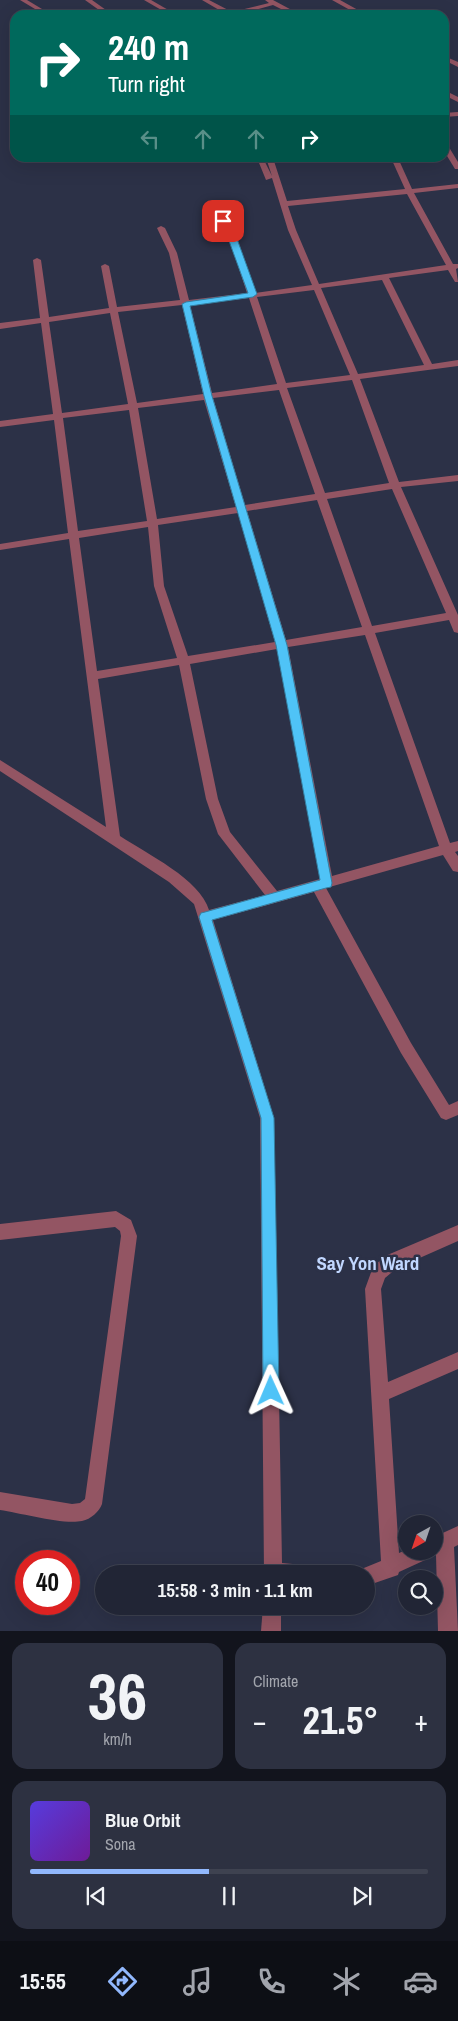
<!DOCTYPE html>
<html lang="en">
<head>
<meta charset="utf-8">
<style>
  body { margin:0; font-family:"Archivo Narrow",sans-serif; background:#2d3141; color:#f1f3f6; height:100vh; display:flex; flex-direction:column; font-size:19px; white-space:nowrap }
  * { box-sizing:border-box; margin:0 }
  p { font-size:16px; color:#a2a5ad }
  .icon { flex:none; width:28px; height:28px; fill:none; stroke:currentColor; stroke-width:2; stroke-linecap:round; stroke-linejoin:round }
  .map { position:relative; height:1631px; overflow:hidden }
  .panel { display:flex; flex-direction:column; gap:12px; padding:12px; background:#12141d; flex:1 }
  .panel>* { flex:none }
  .hud { position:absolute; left:10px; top:10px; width:439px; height:152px; border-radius:15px; box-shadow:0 5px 20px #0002,0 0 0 1px #3e4250; background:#00695c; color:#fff; overflow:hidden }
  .needle { width:32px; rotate:220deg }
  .tools { position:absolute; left:398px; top:1515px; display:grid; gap:10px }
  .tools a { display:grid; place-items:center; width:45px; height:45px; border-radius:50%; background:#212535; box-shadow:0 5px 20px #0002,0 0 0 1px #3e4250; font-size:25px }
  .speed { position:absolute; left:15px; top:1550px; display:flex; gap:10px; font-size:25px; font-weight:700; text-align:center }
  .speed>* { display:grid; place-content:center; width:65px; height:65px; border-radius:50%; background:#212535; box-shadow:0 5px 20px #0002,0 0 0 1px #3e4250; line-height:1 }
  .speed .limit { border:8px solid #d22; background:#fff; color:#111 }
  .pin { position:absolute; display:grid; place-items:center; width:42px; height:42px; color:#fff; margin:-21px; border-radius:10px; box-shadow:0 2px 8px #0006 }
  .me { position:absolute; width:55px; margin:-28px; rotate:359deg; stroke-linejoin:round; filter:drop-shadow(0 0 4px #0008) }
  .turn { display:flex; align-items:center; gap:18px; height:105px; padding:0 15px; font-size:22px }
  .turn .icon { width:65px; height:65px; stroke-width:2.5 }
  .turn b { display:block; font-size:35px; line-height:42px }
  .lanes { display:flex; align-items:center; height:48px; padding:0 15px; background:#0003; justify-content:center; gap:25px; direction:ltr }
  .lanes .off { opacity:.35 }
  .big { font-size:38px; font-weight:700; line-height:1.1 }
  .panel .tile { flex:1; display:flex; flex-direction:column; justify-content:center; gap:8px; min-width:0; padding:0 18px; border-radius:15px; background:#2d3141 }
  .panel .dial { align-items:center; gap:0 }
  .dial b { font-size:65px; line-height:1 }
  .song { display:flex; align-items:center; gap:15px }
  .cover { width:60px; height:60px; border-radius:8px; background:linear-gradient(135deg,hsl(250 70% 55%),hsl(280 70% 35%)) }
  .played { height:5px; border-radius:2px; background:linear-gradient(90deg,#91b8fd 45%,#3e4250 45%) }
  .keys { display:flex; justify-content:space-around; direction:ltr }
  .heat { display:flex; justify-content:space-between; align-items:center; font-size:28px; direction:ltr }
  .panel .tiles { flex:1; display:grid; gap:12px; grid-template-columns:1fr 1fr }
  .tile:last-child { grid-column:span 2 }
  .trip { position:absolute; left:95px; top:1565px; width:280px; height:50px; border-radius:25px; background:#212535; box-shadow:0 5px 20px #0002,0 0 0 1px #3e4250; font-weight:700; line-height:50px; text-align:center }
  .menu { display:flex; height:80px; justify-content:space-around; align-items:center; background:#0d0f15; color:#a2a5ad }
  .menu .icon { width:35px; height:35px }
  .menu .on { color:#91b8fd }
  .menu b { font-size:22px; color:#f1f3f6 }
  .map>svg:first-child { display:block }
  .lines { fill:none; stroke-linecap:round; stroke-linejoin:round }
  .minor { fill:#935563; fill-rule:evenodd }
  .route { fill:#4fc3f7; stroke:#337fa1 }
  .labels { text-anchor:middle; stroke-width:5; stroke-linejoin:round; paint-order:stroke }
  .near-quarter-label { font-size:19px; font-weight:bold; fill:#c1d7ff; stroke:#2c3147 }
</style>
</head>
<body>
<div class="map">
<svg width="458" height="1631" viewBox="0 0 458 1631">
  <rect width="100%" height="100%" fill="#2c3147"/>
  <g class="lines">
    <!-- minor -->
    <g class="minor">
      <path d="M20,0H27L52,15H45Z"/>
      <path d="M85,0H92L113,15H106Z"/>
      <path d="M144,0H151L177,15H170Z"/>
      <path d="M202,0H209L232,12L269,3L265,0H273L301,15H293L273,5L236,15H224L226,14Z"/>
      <path d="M332,0H340L367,15H359Z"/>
      <path d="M444,56L458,62V67L444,60Z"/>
      <path d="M444,90L458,97V102L444,95Z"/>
      <path d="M458,112V116L444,117V113Z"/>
      <path d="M444,144H447L458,162V169H455L444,151Z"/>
      <path d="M257,158H263L272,176L266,158H273L287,201L405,189L391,158H398L412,189L458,184V188L414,193L453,264H458V268L456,269L458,282H455L448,270L389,278L432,364L458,360V366L360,379L399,482L458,475V481L401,487L458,615V633L454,632L449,620L375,633L450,843L458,841V851L455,852L458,856V872L453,871L443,855L326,888L411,1043L449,1105L458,1101V1115L446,1120L441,1118L401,1053L314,892L213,920L274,1118L282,1563L303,1565L310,1567L312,1574H264L260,1118L194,904L169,882L0,771V760L106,827L69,539L0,550V544L68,533L54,420L0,427V421L53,414L41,323L0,329V323L40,318L33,260L37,258L41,260L49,317L109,308L101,266L105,264L109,266L117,307L180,300L169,253L157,228L161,226L165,228L177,253L189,300L247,293L228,235L211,206L215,204L219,206L236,235L255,293L312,285L288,230L272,178L266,180ZM407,194L446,265L319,284L296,230L288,206ZM382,280L424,365L358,374L321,288ZM314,290L350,375L286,383L257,297ZM249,298L277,384L212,393L190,305ZM182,305L203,394L137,403L118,312ZM110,313L128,404L62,413L49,322ZM352,380L389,483L325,493L287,388ZM279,390L315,494L245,505L213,398ZM204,400L236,507L157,519L138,408ZM129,410L147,521L78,531L63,418ZM392,489L446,613L372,626L327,499ZM317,500L362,627L286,640L247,511ZM238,513L275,642L188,656L164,586L158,525ZM148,527L154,586L177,658L97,671L79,538ZM365,635L439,846L332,876L288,647ZM277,649L320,879L277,891L230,832L218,799L190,664ZM179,665L206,799L218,834L265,895L209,910C200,879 147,854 120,836L98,679Z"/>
      <path d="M116,1211L131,1220L137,1236L102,1504C99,1512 91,1519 82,1521C63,1525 21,1513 0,1510V1492L72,1504L80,1503L85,1499L121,1236L120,1231L115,1227L0,1240V1224Z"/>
      <path d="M458,1225V1241L397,1268L385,1278L381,1289L388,1382L458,1352V1369L389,1399L399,1553L406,1550L434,1551V1537L458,1526V1545L454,1547L458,1631H438L436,1555L399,1572L398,1575L366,1586V1574H358L359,1570L381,1561L365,1289L373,1267L385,1256Z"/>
      <path d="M263,1606H281V1631H261Z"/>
    </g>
  </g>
  <!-- route -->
  <path class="route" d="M221,219H226L236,236L257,294L253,297L190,306L212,396L287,645L332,883L331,887L326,888L212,920L274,1118L279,1391L277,1396L271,1398L266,1396L263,1391L261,1118L199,917L201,913L205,912L320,880L276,645L204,396L182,304L186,302L248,293Z"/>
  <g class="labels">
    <!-- near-quarter labels -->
    <g class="near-quarter-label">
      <text x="368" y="1270">Say Yon Ward</text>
    </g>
  </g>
</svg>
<div class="tools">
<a><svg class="needle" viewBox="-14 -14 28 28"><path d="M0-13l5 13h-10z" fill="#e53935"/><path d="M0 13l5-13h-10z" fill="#a2a5ad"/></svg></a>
<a><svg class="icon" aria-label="search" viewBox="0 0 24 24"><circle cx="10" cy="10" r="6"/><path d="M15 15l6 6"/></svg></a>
</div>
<div class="speed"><div class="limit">40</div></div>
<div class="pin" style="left:223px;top:221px;background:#d93025"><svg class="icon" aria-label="arrive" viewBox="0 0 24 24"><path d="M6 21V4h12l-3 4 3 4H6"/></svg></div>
<svg class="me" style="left:271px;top:1391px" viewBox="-20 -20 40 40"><path d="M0-17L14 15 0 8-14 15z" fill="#4fc3f7" stroke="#fff" stroke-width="4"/></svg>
<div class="trip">15:58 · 3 min · 1.1 km</div>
<div class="hud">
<div class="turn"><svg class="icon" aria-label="right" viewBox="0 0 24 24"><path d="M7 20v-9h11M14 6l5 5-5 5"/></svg><div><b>240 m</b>Turn right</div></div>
<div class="lanes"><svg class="icon off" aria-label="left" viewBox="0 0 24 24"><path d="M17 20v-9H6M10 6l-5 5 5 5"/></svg><svg class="icon off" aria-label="ahead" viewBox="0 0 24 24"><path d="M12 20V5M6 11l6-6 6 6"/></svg><svg class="icon off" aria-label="ahead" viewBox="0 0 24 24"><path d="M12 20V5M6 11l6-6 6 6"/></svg><svg class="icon" aria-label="right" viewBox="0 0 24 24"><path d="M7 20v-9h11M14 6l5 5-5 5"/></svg></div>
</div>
</div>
<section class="panel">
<div class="tiles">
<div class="tile dial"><b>36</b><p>km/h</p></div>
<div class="tile"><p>Climate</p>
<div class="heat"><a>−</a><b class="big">21.5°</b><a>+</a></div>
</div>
<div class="tile">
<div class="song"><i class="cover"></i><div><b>Blue Orbit</b><p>Sona</p></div></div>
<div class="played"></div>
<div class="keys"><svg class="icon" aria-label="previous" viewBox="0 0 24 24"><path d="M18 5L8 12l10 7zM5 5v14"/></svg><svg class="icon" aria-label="pause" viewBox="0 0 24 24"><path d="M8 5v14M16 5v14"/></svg><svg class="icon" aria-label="next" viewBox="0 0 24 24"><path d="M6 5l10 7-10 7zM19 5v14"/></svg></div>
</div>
</div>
</section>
<nav class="menu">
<b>15:55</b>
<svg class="icon on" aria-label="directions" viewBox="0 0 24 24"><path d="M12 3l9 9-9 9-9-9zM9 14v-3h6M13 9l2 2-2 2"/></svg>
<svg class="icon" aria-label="music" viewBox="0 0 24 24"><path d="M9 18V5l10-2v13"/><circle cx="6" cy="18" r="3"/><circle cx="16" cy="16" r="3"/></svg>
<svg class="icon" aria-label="phone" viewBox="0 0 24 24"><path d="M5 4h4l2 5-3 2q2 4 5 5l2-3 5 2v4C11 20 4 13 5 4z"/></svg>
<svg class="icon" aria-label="climate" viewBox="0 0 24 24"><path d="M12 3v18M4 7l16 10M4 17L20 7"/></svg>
<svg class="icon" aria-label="car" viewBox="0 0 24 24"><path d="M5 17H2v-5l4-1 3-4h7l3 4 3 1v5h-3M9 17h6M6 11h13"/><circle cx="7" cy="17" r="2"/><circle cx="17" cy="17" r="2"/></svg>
</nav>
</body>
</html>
